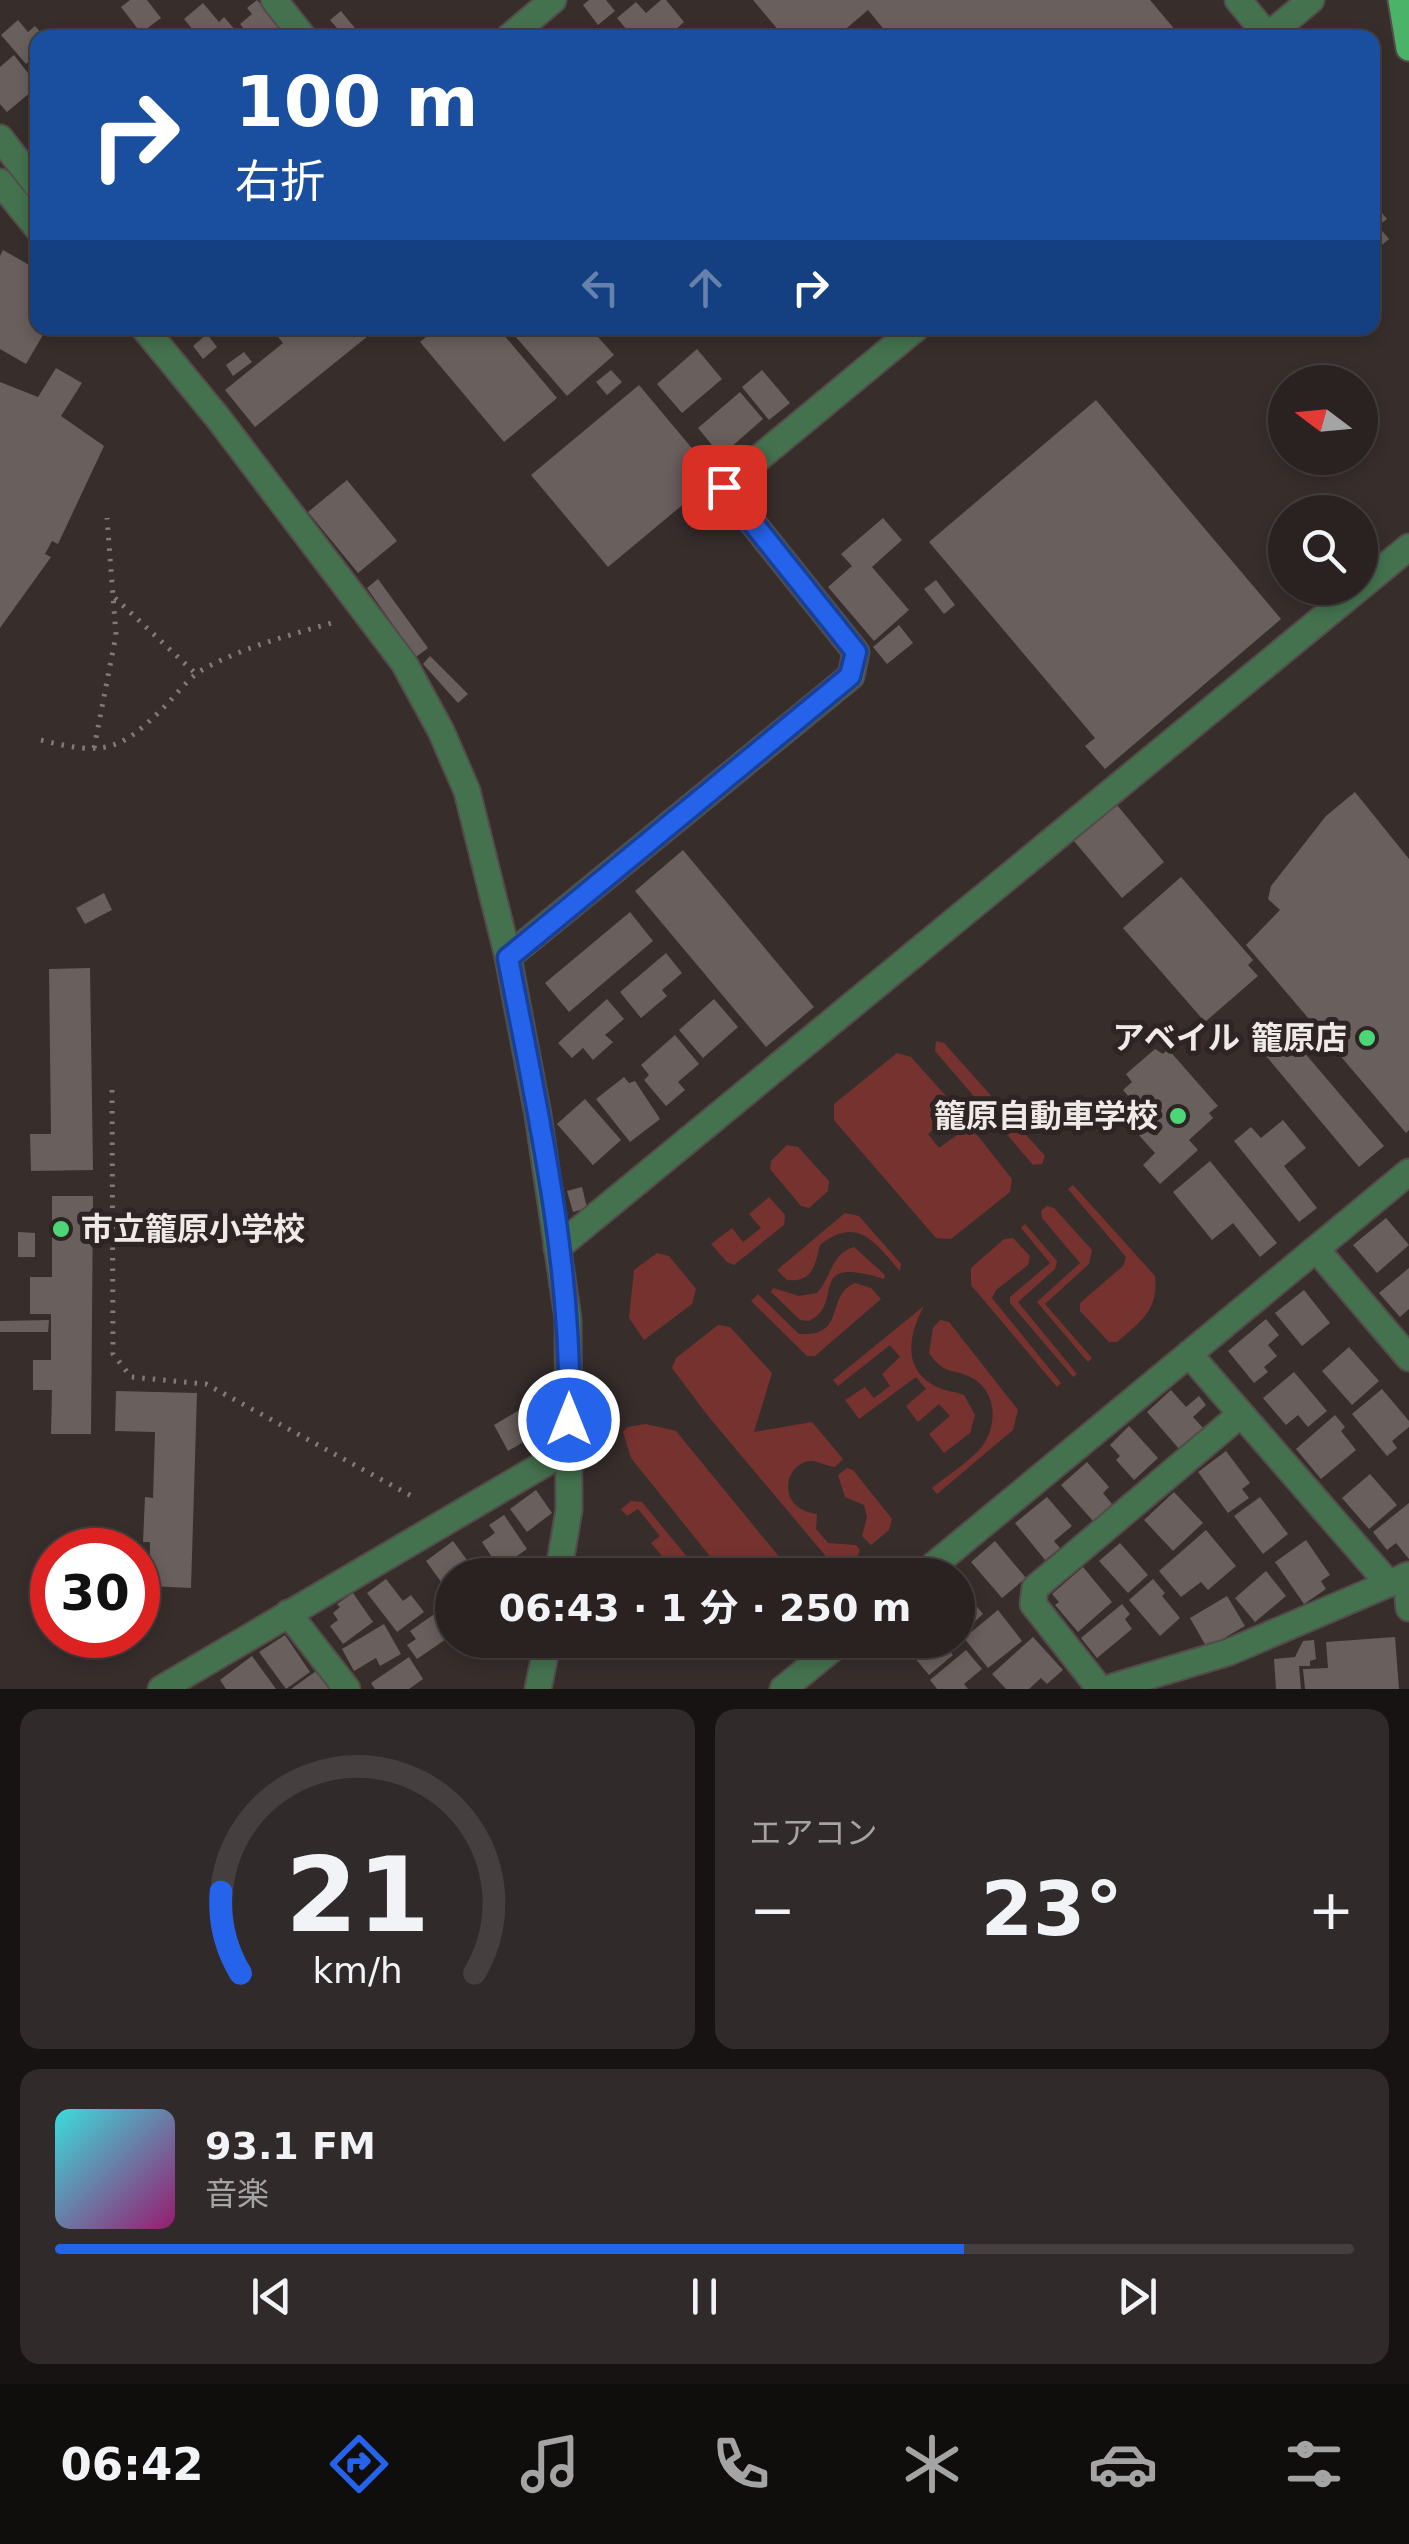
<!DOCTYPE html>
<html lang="ja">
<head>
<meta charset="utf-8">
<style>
  body { margin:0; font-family:"DejaVu Sans","Noto Sans JP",sans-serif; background:#312a2a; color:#f1f3f6; height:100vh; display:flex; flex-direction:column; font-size:38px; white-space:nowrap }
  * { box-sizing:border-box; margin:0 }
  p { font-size:32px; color:#a5a4a5 }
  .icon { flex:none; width:55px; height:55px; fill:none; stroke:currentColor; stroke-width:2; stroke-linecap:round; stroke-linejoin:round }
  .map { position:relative; height:1689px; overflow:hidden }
  .side { display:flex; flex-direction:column; gap:20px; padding:20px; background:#171312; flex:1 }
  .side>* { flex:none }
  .banner { position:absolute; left:30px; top:30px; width:1350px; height:305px; border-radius:20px; box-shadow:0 5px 15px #0003,0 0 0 2px #453f3f; background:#1a4fa0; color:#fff; overflow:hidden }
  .needle { width:65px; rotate:286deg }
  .controls { position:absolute; left:1268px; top:365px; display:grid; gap:20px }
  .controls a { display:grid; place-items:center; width:110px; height:110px; border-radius:50%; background:#292221; box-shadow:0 5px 15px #0003,0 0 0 2px #453f3f; font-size:50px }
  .speed { position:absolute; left:30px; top:1528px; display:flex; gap:20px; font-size:50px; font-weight:700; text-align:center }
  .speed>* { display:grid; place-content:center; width:130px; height:130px; border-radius:50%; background:#292221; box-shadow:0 5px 15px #0003,0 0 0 2px #453f3f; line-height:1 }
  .speed .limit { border:15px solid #d22; background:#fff; color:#111 }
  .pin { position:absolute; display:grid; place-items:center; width:85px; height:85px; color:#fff; margin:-42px; border-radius:20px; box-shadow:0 5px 15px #0006 }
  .me { position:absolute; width:110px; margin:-55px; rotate:0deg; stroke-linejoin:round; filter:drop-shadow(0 0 8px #0008) }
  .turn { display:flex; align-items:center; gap:35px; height:210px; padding:0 40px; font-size:45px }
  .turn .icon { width:130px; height:130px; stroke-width:2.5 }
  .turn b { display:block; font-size:70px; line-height:85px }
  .lanes { display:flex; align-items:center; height:95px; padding:0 40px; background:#0003; justify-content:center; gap:50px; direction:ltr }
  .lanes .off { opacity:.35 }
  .big { font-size:75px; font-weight:700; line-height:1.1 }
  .side .tile { flex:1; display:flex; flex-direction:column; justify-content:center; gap:15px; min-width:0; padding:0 35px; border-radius:20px; background:#312a2a }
  .side .dial { align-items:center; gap:0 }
  .dial svg { height:260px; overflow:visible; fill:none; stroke:#453f3f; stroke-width:7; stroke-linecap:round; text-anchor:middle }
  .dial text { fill:#f1f3f6; stroke:none }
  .song { display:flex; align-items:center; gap:30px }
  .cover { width:120px; height:120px; border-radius:15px; background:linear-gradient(135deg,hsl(180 70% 55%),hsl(320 70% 35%)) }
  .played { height:10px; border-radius:5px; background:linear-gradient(90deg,#2563eb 70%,#453f3f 70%) }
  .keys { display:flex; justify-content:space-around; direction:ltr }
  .heat { display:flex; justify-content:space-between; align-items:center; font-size:55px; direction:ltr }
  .side .tiles { flex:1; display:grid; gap:20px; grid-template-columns:1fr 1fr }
  .tile:last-child { grid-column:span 2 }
  .trip { position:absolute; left:435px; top:1558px; width:540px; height:100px; border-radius:50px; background:#292221; box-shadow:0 5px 15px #0003,0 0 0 2px #453f3f; font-weight:700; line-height:100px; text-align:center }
  .dock { display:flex; height:160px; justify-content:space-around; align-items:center; background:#100e0d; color:#a5a4a5 }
  .dock .icon { width:70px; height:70px }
  .dock .selected { color:#2563eb }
  .dock b { font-size:45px; color:#f1f3f6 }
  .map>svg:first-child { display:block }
  .green { fill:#76322e }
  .building { fill:#695f5d }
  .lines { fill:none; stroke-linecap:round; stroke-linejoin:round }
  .minor-casing { stroke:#544c4a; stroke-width:29 }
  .major-casing { stroke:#544c4a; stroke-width:29 }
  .path { stroke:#827a79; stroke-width:5; stroke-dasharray:2.5 8; stroke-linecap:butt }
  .minor { stroke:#44724e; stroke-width:25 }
  .major { stroke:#4bb368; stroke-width:25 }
  .route-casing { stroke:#184099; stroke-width:25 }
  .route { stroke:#2563eb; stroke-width:18 }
  .poi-dot { fill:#4cd677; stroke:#2d2423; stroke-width:4 }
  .labels { text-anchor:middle; stroke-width:10; stroke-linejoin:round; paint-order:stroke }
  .poi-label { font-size:32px; font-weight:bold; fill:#efe9e8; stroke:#2d2423; text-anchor:end }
</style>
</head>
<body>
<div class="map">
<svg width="1409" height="1689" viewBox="0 0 1409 1689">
  <rect width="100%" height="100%" fill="#372e2c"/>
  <!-- green -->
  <g class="green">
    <path d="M936,1041L944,1043L1045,1156L1042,1164L1033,1165L935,1051Z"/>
    <path d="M897,1053L911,1057L954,1105L953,1113L928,1134L939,1148L967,1128L973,1130L1012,1179L1010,1192L951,1239L936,1238L834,1120V1104Z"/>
    <path d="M787,1145L798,1147L829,1181L828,1191L809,1208L801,1206L770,1169L771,1161Z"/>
    <path d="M1073,1185L1155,1276C1159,1310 1140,1322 1117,1342H1109L1080,1311V1303L1123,1266L1126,1257L1068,1189Z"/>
    <path d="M769,1197L785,1215L784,1225L734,1265L727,1262L711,1244L732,1228L743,1242L761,1228L749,1214Z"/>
    <path d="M1047,1206L1054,1208L1092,1250L1089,1264L1045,1304L1092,1358L1088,1362L1037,1302L1080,1263L1042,1218L1041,1211Z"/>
    <path d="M845,1213L859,1216L901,1264L900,1271C875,1243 858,1215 820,1245C815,1266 812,1283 787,1280L777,1270Z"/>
    <path d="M1025,1224L1057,1261L1055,1269L1018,1302L1077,1374L1073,1377L1010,1303V1297L1050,1263L1021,1228Z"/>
    <path d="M1013,1238L1030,1256L1028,1265L996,1290L992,1298L1061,1383L1057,1387L971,1285V1268L1004,1239Z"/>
    <path d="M854,1247L885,1275L884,1279C803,1254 847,1303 809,1321L800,1320L771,1292L773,1288L799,1296L817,1293C832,1276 831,1254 854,1247Z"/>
    <path d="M657,1253L669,1256L696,1289L692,1304L644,1340L629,1318L634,1270Z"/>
    <path d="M855,1283L871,1288L881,1299L815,1356H807L751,1301L758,1294L799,1334C848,1337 824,1296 855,1283Z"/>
    <path d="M924,1306C910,1332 901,1366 933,1385C942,1391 954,1391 964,1395L975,1415L970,1433L944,1453L929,1434L950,1416L939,1404L918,1422L906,1406L926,1389L916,1377L859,1419L845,1400L865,1387L874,1398L890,1386L882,1374L900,1357L890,1345L838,1386L833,1380Z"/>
    <path d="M940,1320L949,1322L1018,1410L1013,1430L937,1494L932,1488C945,1477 977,1457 985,1442C997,1422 996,1393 974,1379C954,1367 945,1377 929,1353L933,1328Z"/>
    <path d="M718,1325L730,1327L772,1373L754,1432L812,1422L843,1459L835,1467C827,1466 818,1461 811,1461C785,1462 774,1508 817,1514L816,1529L828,1543L856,1545L860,1550L856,1560L843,1568L834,1566L708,1416L672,1368L676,1358Z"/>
    <path d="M646,1424L676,1431L794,1575H725L631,1458L623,1432L627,1427Z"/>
    <path d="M847,1468L853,1470L892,1519L889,1530L871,1545L862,1536L867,1517L864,1505L845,1497L838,1475Z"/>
    <path d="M631,1501L642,1502L702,1575H678L651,1543L660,1536L638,1509L627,1516L621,1509Z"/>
  </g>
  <!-- building -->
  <g class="building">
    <path d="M130,0H147L161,18L141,33L121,7Z"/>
    <path d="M257,0L286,34L281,38H251L240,24L252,14L247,8Z"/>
    <path d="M589,0H606L615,11L598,25L583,5Z"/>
    <path d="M661,0H666L684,22L675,30L681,38H618L627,30L617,18L636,2L646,13Z"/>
    <path d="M753,0H1150L1182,38H891L868,10L835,38H785Z"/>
    <path d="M203,3L219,22L224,17L242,38H209L212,35L206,29L198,36L184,19Z"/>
    <path d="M341,11L363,38H325L337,28L330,20Z"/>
    <path d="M18,20L28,32L35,26L46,38H38V54L26,64L1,35Z"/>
    <path d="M14,55L38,86L7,112L0,104V67Z"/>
    <path d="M1372,201L1387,219L1378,226L1389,239L1372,253Z"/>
    <path d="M3,250L38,270V328H47L26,364L0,349V256Z"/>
    <path d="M271,328H378L255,427L225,390L283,343Z"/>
    <path d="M437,328H498L557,398L504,442L420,342Z"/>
    <path d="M508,328H590L614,355L567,396Z"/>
    <path d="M207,334L217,347L203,359L193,346Z"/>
    <path d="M697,349L722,379L682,413L657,384Z"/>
    <path d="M244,352L252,362L233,376L226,365Z"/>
    <path d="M56,368L82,383L61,416L104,446L58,544L52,541L45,554L51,557L0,628V382L38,397Z"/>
    <path d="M611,370L622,382L607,395L596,382Z"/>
    <path d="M762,370L790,403L769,420L742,387Z"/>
    <path d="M639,385L716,477L608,567L531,475Z"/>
    <path d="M740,392L763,419L721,456L698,428Z"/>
    <path d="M1096,400L1281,619L1105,769L1085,746L1095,738L929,542Z"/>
    <path d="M347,480L397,541L358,573L308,512Z"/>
    <path d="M883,518L902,540L872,567L909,610L874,641L828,587L852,566L841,554Z"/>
    <path d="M378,579L428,648L416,657L367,588Z"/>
    <path d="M936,580L955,605L944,614L924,589Z"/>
    <path d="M899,625L913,643L887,664L873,647Z"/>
    <path d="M430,656L468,694L458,703L423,664Z"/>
    <path d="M1355,792L1409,859V1130L1406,1133L1246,945L1280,910L1268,899L1271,886L1326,816Z"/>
    <path d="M1117,805L1164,862L1122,898L1074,841Z"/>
    <path d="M683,850L814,1007L766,1047L635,891Z"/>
    <path d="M1181,877L1253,960L1248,965L1258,976L1205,1022L1123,928Z"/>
    <path d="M104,893L112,910L85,924L76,908Z"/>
    <path d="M630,912L653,941L569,1012L545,983Z"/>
    <path d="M666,953L682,973L662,990L667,996L641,1018L620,992Z"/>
    <path d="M90,968L93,1170L31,1171L30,1134H51L49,969Z"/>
    <path d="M607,999L624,1019L605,1035L613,1042L593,1060L583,1048L572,1058L558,1043Z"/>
    <path d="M714,999L738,1027L703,1058L679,1030Z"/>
    <path d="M1280,1024L1384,1146L1359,1167L1256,1044Z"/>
    <path d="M675,1035L699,1064L678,1082L685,1090L666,1106L644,1080L649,1075L641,1065Z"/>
    <path d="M1155,1049L1163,1054L1168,1049L1218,1106L1209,1113L1213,1118L1189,1140L1198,1150L1160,1184L1143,1165L1155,1153L1137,1133L1150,1121L1123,1090L1132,1082L1126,1074Z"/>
    <path d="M624,1077L629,1083L635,1081L660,1119L630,1142L596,1099Z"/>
    <path d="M585,1099L621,1140L593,1165L557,1124Z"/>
    <path d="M1283,1120L1306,1148L1284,1166L1317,1208L1299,1222L1234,1141L1251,1127L1261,1138Z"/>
    <path d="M1210,1161L1277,1243L1260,1257L1233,1223L1212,1240L1173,1192Z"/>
    <path d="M582,1187L587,1208L573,1212L567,1191Z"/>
    <path d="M52,1196H93L91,1434H51L52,1390H33V1360H51V1314H30V1277H52Z"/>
    <path d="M1386,1218L1409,1245L1377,1273L1353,1245Z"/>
    <path d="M18,1232L35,1233V1257H18Z"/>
    <path d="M1409,1268V1309L1400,1317L1379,1293Z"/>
    <path d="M1304,1290L1330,1323L1302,1346L1275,1313Z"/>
    <path d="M1266,1319L1279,1335L1268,1345L1277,1356L1264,1367L1268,1372L1254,1383L1228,1351Z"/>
    <path d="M49,1320L48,1332H0V1321Z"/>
    <path d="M1349,1347L1379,1381L1352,1405L1322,1371Z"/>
    <path d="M1294,1372L1327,1411L1308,1427L1298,1415L1286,1425L1263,1398Z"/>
    <path d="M1382,1389L1409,1421V1427L1392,1441L1397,1448L1387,1456L1352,1414Z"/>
    <path d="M1171,1390L1186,1407L1199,1396L1206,1405L1193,1417L1204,1429L1180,1450L1147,1412Z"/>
    <path d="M116,1391L197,1393L191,1588L149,1586L150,1542H143L145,1497L153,1498L155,1432L115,1431Z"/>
    <path d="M531,1403L546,1429L508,1451L494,1425Z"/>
    <path d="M1335,1415L1345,1427L1341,1431L1356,1450L1321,1479L1296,1449Z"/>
    <path d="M1129,1426L1158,1458L1134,1480L1116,1460L1120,1456L1110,1445Z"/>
    <path d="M1226,1451L1250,1483L1242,1489L1249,1498L1228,1513L1198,1472Z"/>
    <path d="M1087,1462L1109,1487L1103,1493L1112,1504L1093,1521L1061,1485Z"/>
    <path d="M1370,1474L1397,1505L1369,1529L1342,1498Z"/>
    <path d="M536,1490L552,1513L527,1532L510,1509Z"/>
    <path d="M1174,1492L1203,1523L1173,1551L1144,1520Z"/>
    <path d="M1047,1497L1072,1526L1054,1541L1060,1548L1045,1560L1015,1523Z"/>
    <path d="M1260,1497L1288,1534L1263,1554L1234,1516Z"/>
    <path d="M1409,1503V1559L1396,1543L1387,1550L1373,1532Z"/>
    <path d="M504,1515L527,1549L499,1568L482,1542L495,1533L489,1525Z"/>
    <path d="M1206,1530L1236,1566L1208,1590L1201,1582L1181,1597L1159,1571Z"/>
    <path d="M1306,1540L1330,1575L1321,1581L1326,1589L1304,1604L1275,1562Z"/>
    <path d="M453,1541L478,1575H452V1597L426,1561Z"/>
    <path d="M995,1541L1026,1578L1002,1598L971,1562Z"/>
    <path d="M1120,1543L1148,1575L1128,1593L1099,1561Z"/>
    <path d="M1083,1567L1112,1602L1078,1632L1055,1605L1059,1602L1052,1594Z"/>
    <path d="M1266,1571L1286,1596L1255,1622L1235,1598Z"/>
    <path d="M386,1579L403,1601L411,1595L424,1612L397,1632L367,1593Z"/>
    <path d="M1153,1579L1165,1593L1162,1596L1180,1618L1160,1636L1129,1600Z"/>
    <path d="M958,1584L983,1614L960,1635L958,1632Z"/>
    <path d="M353,1593L373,1622L343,1644L330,1626L338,1620L333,1613L340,1607L337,1604Z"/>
    <path d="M1227,1596L1245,1626L1207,1648L1190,1618Z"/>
    <path d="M138,1598H158L159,1612L138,1613Z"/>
    <path d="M1122,1604L1130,1614L1125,1619L1132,1629L1097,1658L1081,1638Z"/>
    <path d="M443,1608L452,1622V1635L417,1659L407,1645L416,1639L410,1631Z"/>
    <path d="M998,1610L1022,1641L988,1668L964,1638Z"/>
    <path d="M384,1624L401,1654L380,1666L376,1658L354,1671L342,1649Z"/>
    <path d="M285,1635L310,1672L286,1689L259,1652Z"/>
    <path d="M1033,1637L1063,1670L1047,1684L1041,1678L1029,1689H1006L992,1674Z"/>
    <path d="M1395,1637L1399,1689H1305L1303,1669L1328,1668L1326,1642Z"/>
    <path d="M900,1640H941L953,1655L929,1675Z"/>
    <path d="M1314,1640L1316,1659L1310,1661V1666H1299L1301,1689H1276L1274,1659L1295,1657L1303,1641Z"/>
    <path d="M966,1650L982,1669L964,1684L968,1689H937L930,1680Z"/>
    <path d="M252,1656L276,1689H226L220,1680Z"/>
    <path d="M409,1657L423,1679L409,1689H375L371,1683Z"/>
    <path d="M319,1669L334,1689H291Z"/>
  </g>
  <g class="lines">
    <!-- minor casing -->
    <g class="minor-casing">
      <g id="minor">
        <path d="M274,0L304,38"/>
        <path d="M1238,0L1268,36"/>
        <path d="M508,38L553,0"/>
        <path d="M1265,38L1311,0"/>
        <path d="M0,138L38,187"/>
        <path d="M0,182L38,229"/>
        <path d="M144,328L218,418L404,663L441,731L467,791L508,957L538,1115L568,1319L569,1510L558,1575"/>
        <path d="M508,957L851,676L856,652L724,487L916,328"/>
        <path d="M557,1248L1409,547"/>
        <path d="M1316,1249L1409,1358"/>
        <path d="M1189,1354L1389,1584"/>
        <path d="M922,1575L1409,1172"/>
        <path d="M1406,1576L1409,1608"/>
        <path d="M288,1613L347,1689"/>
        <path d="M161,1689L568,1450"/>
        <path d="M538,1689L548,1640"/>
        <path d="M783,1689L843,1640"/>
        <path d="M1100,1689L1033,1604L1035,1588L1241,1414"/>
        <path d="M1106,1689L1229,1652L1409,1575"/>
      </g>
    </g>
    <!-- major casing -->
    <g class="major-casing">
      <path id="major" d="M1401,0L1409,48"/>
    </g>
    <!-- path -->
    <g class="path">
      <path d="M115,598L195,673"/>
      <path d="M41,740C107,757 122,750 169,702C179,691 189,678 202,670C245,646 291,635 338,621"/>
      <path d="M94,748L116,635L107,518"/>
      <path d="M112,1090L113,1354L131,1377L206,1384L417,1499"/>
    </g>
    <!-- minor -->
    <use href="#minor" class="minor"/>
    <!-- major -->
    <use href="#major" class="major"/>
  </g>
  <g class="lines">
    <!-- route casing -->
    <g class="route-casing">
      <path id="route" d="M569,1420C573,1265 537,1109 508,958L850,676L856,652L724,487"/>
    </g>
    <!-- route -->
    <use href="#route" class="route"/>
  </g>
  <!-- markers -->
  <g class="poi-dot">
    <circle cx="1367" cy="1038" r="10"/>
    <circle cx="1178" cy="1116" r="10"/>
    <circle cx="61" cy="1229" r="10"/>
  </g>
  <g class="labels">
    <!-- poi labels -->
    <g class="poi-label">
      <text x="1347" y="1049">アベイル 籠原店</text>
      <text x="1158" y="1127">籠原自動車学校</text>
      <text x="81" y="1240" text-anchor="start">市立籠原小学校</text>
    </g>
  </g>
</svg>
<div class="controls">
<a><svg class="needle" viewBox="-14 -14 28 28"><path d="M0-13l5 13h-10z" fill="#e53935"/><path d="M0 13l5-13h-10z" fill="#a5a4a5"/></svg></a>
<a><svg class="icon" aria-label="search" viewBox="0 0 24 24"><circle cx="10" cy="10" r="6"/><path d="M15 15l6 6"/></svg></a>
</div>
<div class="speed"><div class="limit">30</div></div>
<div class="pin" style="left:724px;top:487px;background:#d93025"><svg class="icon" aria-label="arrive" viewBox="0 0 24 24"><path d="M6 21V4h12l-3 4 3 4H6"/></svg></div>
<svg class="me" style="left:569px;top:1420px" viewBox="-20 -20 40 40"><circle r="17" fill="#2563eb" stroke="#fff" stroke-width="3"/><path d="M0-11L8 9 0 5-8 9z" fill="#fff"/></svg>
<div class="trip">06:43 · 1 分 · 250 m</div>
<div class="banner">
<div class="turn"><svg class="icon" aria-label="right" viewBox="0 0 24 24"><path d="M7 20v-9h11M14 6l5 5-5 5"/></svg><div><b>100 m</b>右折</div></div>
<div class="lanes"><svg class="icon off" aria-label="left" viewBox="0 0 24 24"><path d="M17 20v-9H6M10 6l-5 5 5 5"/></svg><svg class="icon off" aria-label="ahead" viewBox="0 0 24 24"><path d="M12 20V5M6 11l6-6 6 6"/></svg><svg class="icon" aria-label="right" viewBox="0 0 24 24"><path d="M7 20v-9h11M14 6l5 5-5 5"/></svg></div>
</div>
</div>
<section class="side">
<div class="tiles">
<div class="tile dial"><svg viewBox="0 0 100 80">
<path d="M14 69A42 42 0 1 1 86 69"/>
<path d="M14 69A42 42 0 0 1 8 44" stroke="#2563eb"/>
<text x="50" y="56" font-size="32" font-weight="700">21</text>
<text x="50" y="72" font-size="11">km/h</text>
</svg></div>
<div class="tile"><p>エアコン</p>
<div class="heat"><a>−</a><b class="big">23°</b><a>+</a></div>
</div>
<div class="tile">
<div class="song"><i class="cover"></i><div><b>93.1 FM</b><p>音楽</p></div></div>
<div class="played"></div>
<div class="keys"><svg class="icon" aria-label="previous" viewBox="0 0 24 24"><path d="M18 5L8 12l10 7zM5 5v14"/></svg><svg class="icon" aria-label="pause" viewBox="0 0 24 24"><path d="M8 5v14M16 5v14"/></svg><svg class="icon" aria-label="next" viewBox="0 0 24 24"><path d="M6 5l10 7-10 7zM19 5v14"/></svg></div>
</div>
</div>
</section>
<nav class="dock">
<b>06:42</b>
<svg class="icon selected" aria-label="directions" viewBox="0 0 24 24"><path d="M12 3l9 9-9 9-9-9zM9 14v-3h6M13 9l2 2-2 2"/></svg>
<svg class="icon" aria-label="music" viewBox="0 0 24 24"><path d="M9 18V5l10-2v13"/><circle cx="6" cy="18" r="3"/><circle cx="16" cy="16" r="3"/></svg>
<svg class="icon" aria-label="phone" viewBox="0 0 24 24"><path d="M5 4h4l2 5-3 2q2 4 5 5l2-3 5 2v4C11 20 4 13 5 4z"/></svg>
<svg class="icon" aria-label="climate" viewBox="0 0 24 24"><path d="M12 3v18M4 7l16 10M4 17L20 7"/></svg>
<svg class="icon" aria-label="car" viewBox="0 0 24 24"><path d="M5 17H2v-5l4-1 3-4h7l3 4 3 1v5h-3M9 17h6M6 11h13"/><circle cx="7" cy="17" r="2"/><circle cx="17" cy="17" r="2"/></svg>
<svg class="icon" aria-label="filters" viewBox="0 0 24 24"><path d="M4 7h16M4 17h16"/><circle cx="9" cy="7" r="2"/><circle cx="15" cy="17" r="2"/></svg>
</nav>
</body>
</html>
